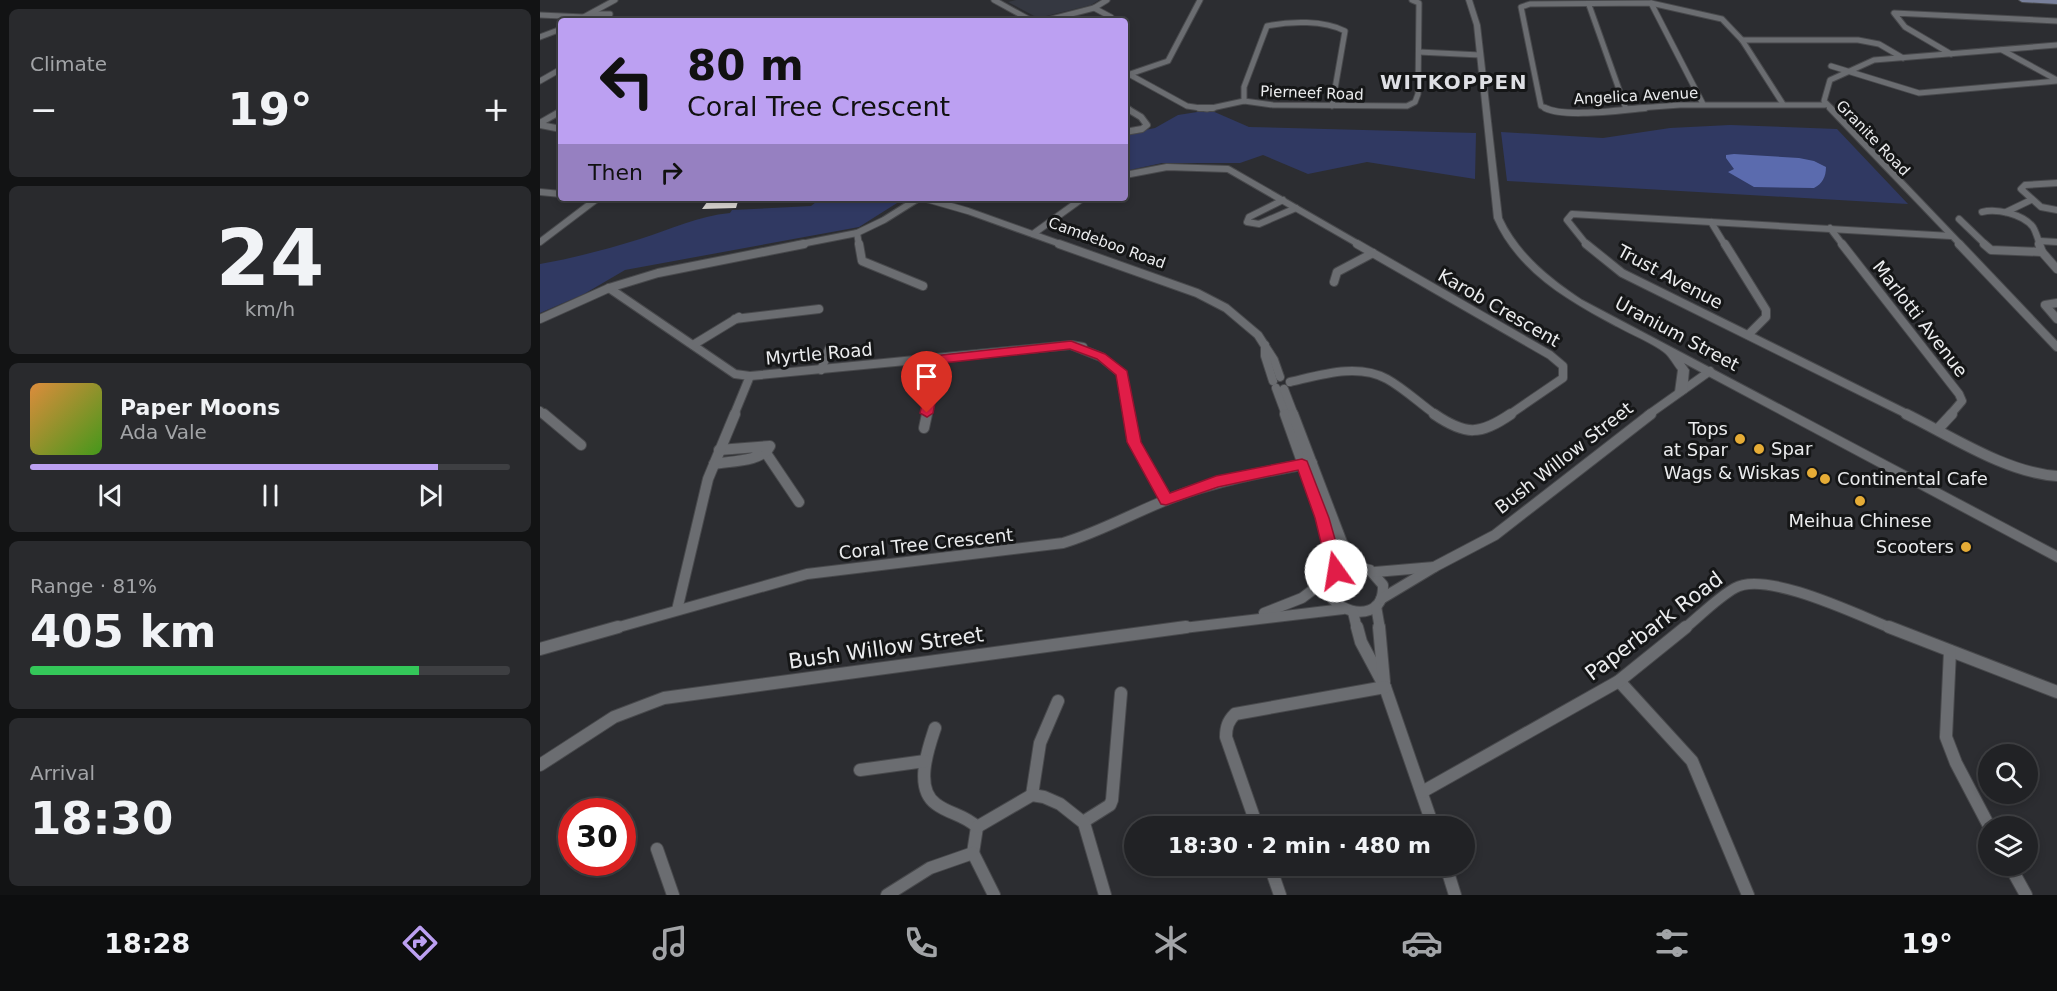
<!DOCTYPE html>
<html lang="en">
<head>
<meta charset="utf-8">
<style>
  body { margin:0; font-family:"DejaVu Sans",sans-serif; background:#292a2d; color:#f1f3f6; height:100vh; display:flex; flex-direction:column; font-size:22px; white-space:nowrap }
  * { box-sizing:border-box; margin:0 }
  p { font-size:20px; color:#a2a4a7 }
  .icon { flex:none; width:33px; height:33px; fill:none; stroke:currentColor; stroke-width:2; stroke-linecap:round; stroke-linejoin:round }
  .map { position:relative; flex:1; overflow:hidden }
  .drawer { display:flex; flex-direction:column; gap:9px; padding:9px; background:#121314; width:540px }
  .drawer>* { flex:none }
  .hud { position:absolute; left:18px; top:18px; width:570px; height:183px; border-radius:6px; box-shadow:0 3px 9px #0003,0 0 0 2px #3e3f42; background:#bca0f2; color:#111; overflow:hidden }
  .controls { position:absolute; left:1438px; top:744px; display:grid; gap:12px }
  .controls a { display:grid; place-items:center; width:60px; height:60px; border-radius:50%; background:#212225; box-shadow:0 3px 9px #0003,0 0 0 2px #3e3f42; font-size:30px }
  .speed { position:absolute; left:18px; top:798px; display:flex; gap:12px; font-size:30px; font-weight:700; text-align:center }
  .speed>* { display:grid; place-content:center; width:78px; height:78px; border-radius:50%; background:#212225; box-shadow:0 3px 9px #0003,0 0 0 2px #3e3f42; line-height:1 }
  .speed .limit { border:9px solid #d22; background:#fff; color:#111 }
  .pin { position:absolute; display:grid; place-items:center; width:51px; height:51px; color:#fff; margin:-62px -26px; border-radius:50% 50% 50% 0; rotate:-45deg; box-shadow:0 0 6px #0007 }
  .pin .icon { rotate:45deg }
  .me { position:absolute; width:66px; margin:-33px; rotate:347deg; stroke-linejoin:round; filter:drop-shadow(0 0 4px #0008) }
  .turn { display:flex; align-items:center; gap:21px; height:126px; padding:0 30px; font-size:27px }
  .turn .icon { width:78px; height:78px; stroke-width:2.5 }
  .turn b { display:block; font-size:42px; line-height:51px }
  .then { display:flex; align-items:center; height:57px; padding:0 30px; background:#0003; gap:12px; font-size:22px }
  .big { font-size:45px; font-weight:600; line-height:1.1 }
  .drawer .tile { flex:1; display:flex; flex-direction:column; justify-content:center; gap:9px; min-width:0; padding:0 21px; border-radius:9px; background:#292a2d }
  .drawer .dial { align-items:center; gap:0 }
  .dial b { font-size:78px; line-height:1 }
  .song { display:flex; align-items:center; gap:18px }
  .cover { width:72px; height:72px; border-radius:9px; background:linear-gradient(135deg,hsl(30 70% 55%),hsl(100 70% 35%)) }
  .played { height:6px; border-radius:3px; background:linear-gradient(90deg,#bca0f2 85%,#3e3f42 85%) }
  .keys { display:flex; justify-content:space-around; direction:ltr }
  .heat { display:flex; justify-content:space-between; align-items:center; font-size:33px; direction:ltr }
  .charge { height:9px; border-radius:4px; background:linear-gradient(90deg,#34c759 81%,#3e3f42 0) }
  .trip { position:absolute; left:584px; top:816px; width:351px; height:60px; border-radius:30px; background:#212225; box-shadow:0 3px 9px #0003,0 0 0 2px #3e3f42; font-weight:600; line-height:60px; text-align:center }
  .tabs { display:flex; height:96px; justify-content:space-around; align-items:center; background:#0d0e0f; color:#a2a4a7 }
  .tabs .icon { width:42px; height:42px }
  .tabs .active { color:#bca0f2 }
  .tabs b { font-size:27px; color:#f1f3f6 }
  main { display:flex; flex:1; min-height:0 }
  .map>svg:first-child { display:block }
  .built { fill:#353841 }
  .green { fill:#303962 }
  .water { fill:#5b6bae }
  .building { fill:#dad7d2 }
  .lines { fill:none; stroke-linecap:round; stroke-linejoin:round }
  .minor-far4-casing { stroke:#48494c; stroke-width:7 }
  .minor-far3-casing { stroke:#48494c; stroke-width:8 }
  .minor-far2-casing { stroke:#48494c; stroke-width:10 }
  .minor-far1-casing { stroke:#48494c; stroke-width:12 }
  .minor-casing { stroke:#48494c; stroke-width:14 }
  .tertiary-casing { stroke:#48494c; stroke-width:2 }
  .secondary-casing { stroke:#48494c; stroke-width:2 }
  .minor-far4 { stroke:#6b6d71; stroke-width:5 }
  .minor-far3 { stroke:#6b6d71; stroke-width:6 }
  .minor-far2 { stroke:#6b6d71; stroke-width:8 }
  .minor-far1 { stroke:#6b6d71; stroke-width:10 }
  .minor { stroke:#6b6d71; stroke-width:12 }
  .tertiary { fill:#6b6d71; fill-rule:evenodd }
  .secondary { fill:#78809b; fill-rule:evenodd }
  .route { fill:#e11d48; stroke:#92132f; stroke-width:1.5 }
  .poi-dot { fill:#e6ac36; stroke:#151617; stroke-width:2 }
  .labels { text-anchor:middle; stroke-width:6; stroke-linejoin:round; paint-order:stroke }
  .far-street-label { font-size:15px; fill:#ebecee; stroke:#151617 }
  .street-label { font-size:18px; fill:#ebecee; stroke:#151617 }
  .poi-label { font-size:18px; fill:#ebecee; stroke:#151617; text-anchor:end }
  .far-district-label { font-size:20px; font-weight:bold; letter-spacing:1.5px; fill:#dedfe4; stroke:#151617 }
  .near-street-label { font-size:21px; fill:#ebecee; stroke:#151617 }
</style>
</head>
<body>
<main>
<section class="drawer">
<div class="tile"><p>Climate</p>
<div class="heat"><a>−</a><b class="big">19°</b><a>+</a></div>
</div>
<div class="tile dial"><b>24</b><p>km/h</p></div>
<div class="tile">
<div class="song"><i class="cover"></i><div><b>Paper Moons</b><p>Ada Vale</p></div></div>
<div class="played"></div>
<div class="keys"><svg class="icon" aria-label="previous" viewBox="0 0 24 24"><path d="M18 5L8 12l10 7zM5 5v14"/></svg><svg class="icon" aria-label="pause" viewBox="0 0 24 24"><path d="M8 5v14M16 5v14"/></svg><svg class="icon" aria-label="next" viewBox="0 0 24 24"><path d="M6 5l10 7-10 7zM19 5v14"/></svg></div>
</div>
<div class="tile"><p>Range · 81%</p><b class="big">405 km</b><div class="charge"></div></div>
<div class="tile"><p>Arrival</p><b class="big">18:30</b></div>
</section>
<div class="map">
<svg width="1517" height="895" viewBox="0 0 1517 895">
  <rect width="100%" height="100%" fill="#2c2d31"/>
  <!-- built -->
  <path class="built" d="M476,0H559L551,5L498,18L468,2Z"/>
  <!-- green -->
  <g class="green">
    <path d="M670,110L709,127L936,133L935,179L827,162L768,174L723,155L700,163H622L585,171V134L615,128L638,115Z"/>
    <path d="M1190,125L1297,129L1368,204L967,181L961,132L1063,138L1130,128Z"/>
    <path d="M281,198H333L357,203L319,227L85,270L44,294L0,313V264C34,258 68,249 100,239C131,229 158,216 190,213L192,210L271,206Z"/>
  </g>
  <!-- water -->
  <path class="water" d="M1194,154L1259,158L1274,161L1286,167C1286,177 1282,184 1274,188L1214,187L1188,172L1194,169L1186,158V155Z"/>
  <!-- building -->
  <path class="building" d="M170,198H199L196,208L162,209Z"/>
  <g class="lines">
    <!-- minor-far4 casing -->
    <g class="minor-far4-casing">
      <g id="minor-far4">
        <path d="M454,0L492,21"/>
        <path d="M1111,3L1163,104"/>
        <path d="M1049,5L1086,109"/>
        <path d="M554,8L571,17"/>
        <path d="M53,14H70"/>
        <path d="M0,15L44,17"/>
        <path d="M40,19L75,0"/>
        <path d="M504,21L554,8L567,0"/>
        <path d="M0,37L21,29"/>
        <path d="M1202,40H1318L1339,44L1363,58"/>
        <path d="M1462,50L1517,80"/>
        <path d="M879,52L940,55"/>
        <path d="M1411,54L1365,27L1354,13L1517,21"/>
        <path d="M1291,66L1379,93L1517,81"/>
        <path d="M585,72L647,106L667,109L704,101L733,105L867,106L875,102L878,94L879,3L872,0"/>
        <path d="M590,74L628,61L660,0"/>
        <path d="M0,81L21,69"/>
        <path d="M704,101V87L727,26C750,21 784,20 805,31L792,106"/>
        <path d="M585,107L589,109"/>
        <path d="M1008,109L1001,106L981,7L990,4L1111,3L1182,19L1202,40L1243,104"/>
        <path d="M1085,109L1140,105H1285"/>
        <path d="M1292,109L1284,101L1290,80L1334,60L1517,45"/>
      </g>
    </g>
    <!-- minor-far3 casing -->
    <g class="minor-far3-casing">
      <g id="minor-far3">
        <path d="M659,108H673"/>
        <path d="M1005,108C1025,118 1080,110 1105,108"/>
        <path d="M1290,108L1421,245"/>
        <path d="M0,123L21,111"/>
        <path d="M0,125L21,129"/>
        <path d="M585,132L602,129L607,125L601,117L586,108"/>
        <path d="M585,175L627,167L688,169L820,245"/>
        <path d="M1517,183L1485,185L1481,189L1501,207L1517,210"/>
        <path d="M0,192L21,194"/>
        <path d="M383,198L428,211L523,245"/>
        <path d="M743,200L709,217L707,222L719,224L756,208"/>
        <path d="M1442,212C1456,208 1483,214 1493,227C1496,232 1498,239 1500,245"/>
        <path d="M1466,212L1491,200"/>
        <path d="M1419,219L1446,245"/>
        <path d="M1171,222L1185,245"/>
        <path d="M1290,228L1303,245"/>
        <path d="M317,233L319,245"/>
        <path d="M493,234L543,198"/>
        <path d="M1500,241L1517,242"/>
        <path d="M0,242L58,198"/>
        <path d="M256,245L317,233L344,220L379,198"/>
        <path d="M1047,245L1027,220L1032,214L1411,236"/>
      </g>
    </g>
    <!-- minor-far2 casing -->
    <g class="minor-far2-casing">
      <g id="minor-far2">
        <path d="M319,244L322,261L383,286"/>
        <path d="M519,244L657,293L686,308L718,335L734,360L740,377"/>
        <path d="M817,244L1010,355L1023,366V378L969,415"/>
        <path d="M1046,244L1082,273L1369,415"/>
        <path d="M1185,244L1226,310V317L1208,335"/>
        <path d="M1302,244L1419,394L1422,401L1410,415"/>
        <path d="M1419,244L1517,347"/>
        <path d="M1444,244L1451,250L1502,252"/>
        <path d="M1499,244L1502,252L1517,269"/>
        <path d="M794,282L797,272L833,253"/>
        <path d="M69,288L195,374L210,376L194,415"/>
        <path d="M1517,303L1505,305L1517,319"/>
        <path d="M0,319L69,288L118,273L264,244"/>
        <path d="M195,319L279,309"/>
        <path d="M153,345L199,317"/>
        <path d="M531,345L543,347"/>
        <path d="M531,345L561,357L582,374L589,415"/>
        <path d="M725,345V356L733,381"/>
        <path d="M281,370L289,349"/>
        <path d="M210,376L531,345"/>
        <path d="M750,382C781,375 817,363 847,379C865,389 880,404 896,415"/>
        <path d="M736,388L746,415"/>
        <path d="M744,389L754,415"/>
        <path d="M0,411L5,415"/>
        <path d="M386,415L397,359"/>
        <path d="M1108,415L1170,371"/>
      </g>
    </g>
    <!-- minor-far1 casing -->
    <g class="minor-far1-casing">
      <g id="minor-far1">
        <path d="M4,414L41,445"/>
        <path d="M589,414L594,442L626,500"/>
        <path d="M745,414L782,518L796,571"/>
        <path d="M753,414L811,566"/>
        <path d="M894,414C926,436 940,435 971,414"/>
        <path d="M1366,414C1411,436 1467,473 1517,476"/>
        <path d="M384,428L387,414"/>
        <path d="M1398,429L1412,414"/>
        <path d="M226,453L259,502"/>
        <path d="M174,464C190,461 222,462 230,446L179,450"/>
        <path d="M811,566L830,570L843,585C845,643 744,592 811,566Z"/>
        <path d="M835,572L894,567"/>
        <path d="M841,599L896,566L955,535L1111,414"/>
        <path d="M836,606L840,629"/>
        <path d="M137,610L168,479L195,414"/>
        <path d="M813,612L817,629"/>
        <path d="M724,613L762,598L790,577"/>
        <path d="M72,629L267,574L523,543C560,532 593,513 629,499C675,481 724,472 772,463"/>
        <path d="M635,629L803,609"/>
        <path d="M1144,629C1160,616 1177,598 1195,588C1226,570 1320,616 1353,629"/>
      </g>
    </g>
    <!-- minor casing -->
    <g class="minor-casing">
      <g id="minor">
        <path d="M817,627L821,642L845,687L893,826"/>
        <path d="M839,627L844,682"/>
        <path d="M1349,627L1517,692"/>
        <path d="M0,649L78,627"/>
        <path d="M1410,651L1406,737L1416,763L1449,826"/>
        <path d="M1079,681L1152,761L1208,895"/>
        <path d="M395,728C388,749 374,788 396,804C409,814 425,815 437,827L433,853"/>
        <path d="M0,765L74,717L124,698L646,627"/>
        <path d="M320,770L385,761"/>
        <path d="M882,792L1079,681L1146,627"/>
        <path d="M492,795L500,743L518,701"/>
        <path d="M543,822L570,805L572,800L581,693"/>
        <path d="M717,826L686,737C686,727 688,721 695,714L845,687"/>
        <path d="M437,827L492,795L504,797L520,804L544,823L565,895"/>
        <path d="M117,849L133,895"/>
        <path d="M730,866L740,895"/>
        <path d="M906,866L915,895"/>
        <path d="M1470,866L1486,895"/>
        <path d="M347,895L390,868L433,853L454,895"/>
      </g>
    </g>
    <!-- tertiary casing -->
    <g class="tertiary-casing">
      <path id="tertiary" d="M926,0H932L940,25L962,218C978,253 1010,279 1042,300L1517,551V562L1144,363L1149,370L1147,392L1141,396L1137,395L1135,392L1138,370C1134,365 1129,356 1125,353C1113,343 1090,334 1076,326C1027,300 977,271 954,218L934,25Z"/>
    </g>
    <!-- secondary casing -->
    <g class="secondary-casing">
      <path id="secondary" d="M1479,0H1517V4L1482,2Z"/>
    </g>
    <!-- minor-far4 -->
    <use href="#minor-far4" class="minor-far4"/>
    <!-- minor-far3 -->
    <use href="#minor-far3" class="minor-far3"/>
    <!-- minor-far2 -->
    <use href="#minor-far2" class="minor-far2"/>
    <!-- minor-far1 -->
    <use href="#minor-far1" class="minor-far1"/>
    <!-- minor -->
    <use href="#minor" class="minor"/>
    <!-- tertiary -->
    <use href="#tertiary" class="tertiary"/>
    <!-- secondary -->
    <use href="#secondary" class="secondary"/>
  </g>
  <!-- route -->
  <path class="route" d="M531,341L565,354L587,371L601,442L630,493L676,476L762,459L767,461L789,518L804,571L801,576L796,578L790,576L788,571L775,518L758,470L678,487L626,505L621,504L587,442L576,375L557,359L530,349L403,363L393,413L387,417L380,413L393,356Z"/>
  <!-- markers -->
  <g class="poi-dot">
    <circle cx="1200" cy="439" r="6"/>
    <circle cx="1219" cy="449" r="6"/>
    <circle cx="1272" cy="473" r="6"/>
    <circle cx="1285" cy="479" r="6"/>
    <circle cx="1320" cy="501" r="6"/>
    <circle cx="1426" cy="547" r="6"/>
  </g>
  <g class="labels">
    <!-- far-street labels -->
    <g class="far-street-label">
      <text transform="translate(772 93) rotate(2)" y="5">Pierneef Road</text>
      <text transform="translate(1096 96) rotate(-3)" y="5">Angelica Avenue</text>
      <text transform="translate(1333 138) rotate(46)" y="5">Granite Road</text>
      <text transform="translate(567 243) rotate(20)" y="5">Camdeboo Road</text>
    </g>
    <!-- street labels -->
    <g class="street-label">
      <text transform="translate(1130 277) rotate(28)" y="6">Trust Avenue</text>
      <text transform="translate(959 308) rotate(30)" y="6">Karob Crescent</text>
      <text transform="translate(1380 319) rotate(52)" y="6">Marlotti Avenue</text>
      <text transform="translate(1137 334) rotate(28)" y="6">Uranium Street</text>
      <text transform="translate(279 354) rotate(-5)" y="6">Myrtle Road</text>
      <text transform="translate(1024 458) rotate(-38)" y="6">Bush Willow Street</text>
      <text transform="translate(386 544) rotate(-6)" y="6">Coral Tree Crescent</text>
    </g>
    <!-- poi labels -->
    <g class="poi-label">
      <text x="1188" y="435">Tops<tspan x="1188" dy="21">at Spar</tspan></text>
      <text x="1231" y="455" text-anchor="start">Spar</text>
      <text x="1260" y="479">Wags &amp; Wiskas</text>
      <text x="1297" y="485" text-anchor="start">Continental Cafe</text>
      <text x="1320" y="527" text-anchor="middle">Meihua Chinese</text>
      <text x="1414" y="553">Scooters</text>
    </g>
    <!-- far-district labels -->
    <g class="far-district-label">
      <text x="914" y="89">WITKOPPEN</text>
    </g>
    <!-- near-street labels -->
    <g class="near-street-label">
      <text transform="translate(1114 626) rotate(-37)" y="7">Paperbark Road</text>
      <text transform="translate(346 648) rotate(-8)" y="7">Bush Willow Street</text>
    </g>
  </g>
</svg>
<div class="controls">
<a><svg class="icon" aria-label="search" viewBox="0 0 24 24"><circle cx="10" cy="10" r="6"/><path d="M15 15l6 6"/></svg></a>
<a><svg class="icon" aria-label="layers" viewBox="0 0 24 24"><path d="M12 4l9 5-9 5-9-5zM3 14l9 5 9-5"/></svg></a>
</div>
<div class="speed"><div class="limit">30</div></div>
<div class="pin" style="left:387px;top:413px;background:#d93025"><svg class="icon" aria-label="arrive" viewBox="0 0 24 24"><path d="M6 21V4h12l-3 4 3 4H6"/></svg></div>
<svg class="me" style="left:796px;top:571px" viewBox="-20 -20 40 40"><circle r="19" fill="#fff"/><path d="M0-13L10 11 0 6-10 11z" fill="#e11d48"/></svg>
<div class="trip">18:30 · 2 min · 480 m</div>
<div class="hud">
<div class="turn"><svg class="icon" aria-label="left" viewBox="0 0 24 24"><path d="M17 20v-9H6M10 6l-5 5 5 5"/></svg><div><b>80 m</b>Coral Tree Crescent</div></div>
<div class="then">Then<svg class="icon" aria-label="right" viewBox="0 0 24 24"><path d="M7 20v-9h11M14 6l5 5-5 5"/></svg></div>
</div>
</div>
</main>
<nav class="tabs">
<b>18:28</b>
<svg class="icon active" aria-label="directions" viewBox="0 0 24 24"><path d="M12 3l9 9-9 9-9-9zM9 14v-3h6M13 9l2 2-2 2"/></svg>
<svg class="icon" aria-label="music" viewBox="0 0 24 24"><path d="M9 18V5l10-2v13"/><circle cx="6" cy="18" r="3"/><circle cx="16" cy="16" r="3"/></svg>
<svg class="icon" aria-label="phone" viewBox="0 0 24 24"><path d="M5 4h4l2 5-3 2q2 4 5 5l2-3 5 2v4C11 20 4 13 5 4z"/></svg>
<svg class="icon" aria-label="climate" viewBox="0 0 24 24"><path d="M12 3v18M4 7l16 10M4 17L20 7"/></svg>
<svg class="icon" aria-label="car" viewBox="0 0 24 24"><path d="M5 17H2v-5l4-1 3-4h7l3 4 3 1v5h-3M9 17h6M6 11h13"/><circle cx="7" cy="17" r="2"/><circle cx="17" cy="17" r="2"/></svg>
<svg class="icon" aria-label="filters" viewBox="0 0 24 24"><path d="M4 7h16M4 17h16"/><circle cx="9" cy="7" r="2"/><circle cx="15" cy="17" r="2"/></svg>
<b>19°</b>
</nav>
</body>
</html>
